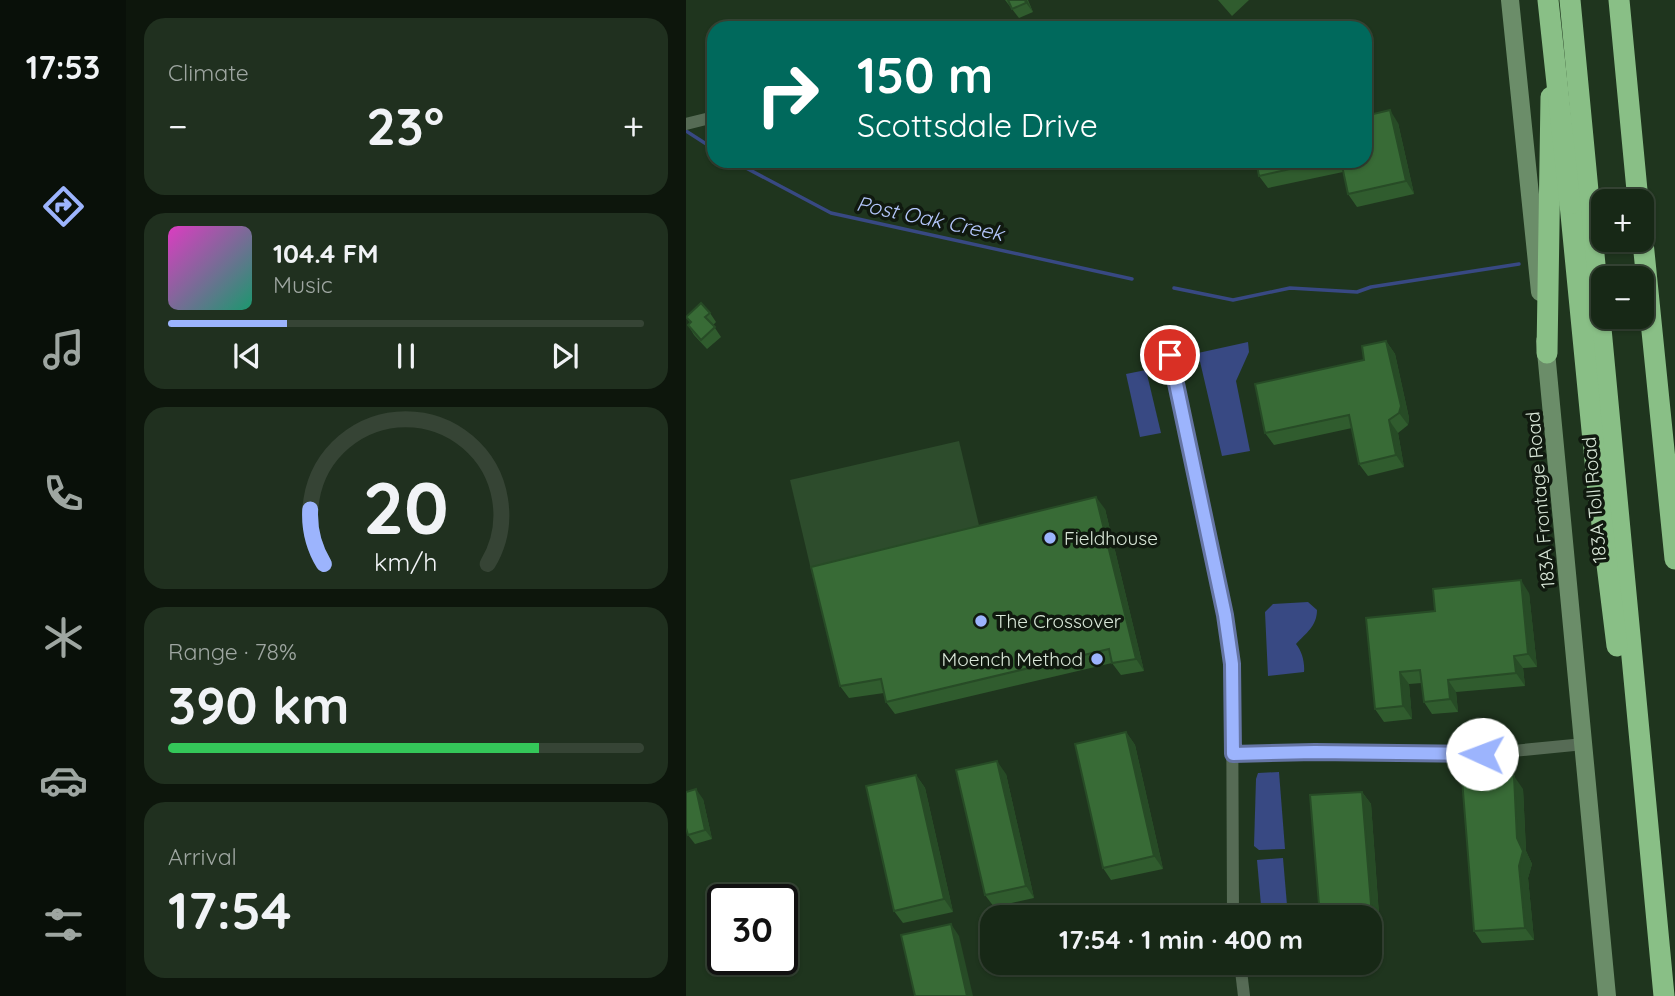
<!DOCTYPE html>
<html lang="en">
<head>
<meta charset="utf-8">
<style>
  body { margin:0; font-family:Quicksand,sans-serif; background:#20301f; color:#f1f3f6; height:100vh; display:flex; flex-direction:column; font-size:26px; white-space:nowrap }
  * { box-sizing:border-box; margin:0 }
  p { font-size:23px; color:#9ea6a1 }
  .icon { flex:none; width:38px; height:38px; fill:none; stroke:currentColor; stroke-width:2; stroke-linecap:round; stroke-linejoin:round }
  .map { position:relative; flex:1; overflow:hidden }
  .drawer { display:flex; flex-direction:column; gap:18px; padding:18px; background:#0d160c; width:560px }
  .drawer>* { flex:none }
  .banner { position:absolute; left:21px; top:21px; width:665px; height:147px; border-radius:21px; box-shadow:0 2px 5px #0004,0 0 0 2px #364435; background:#00695c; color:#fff; overflow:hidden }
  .controls { position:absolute; left:905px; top:189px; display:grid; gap:14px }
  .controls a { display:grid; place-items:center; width:63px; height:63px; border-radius:14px; background:#172816; box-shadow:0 2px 5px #0004,0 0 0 2px #364435; font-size:35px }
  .speed { position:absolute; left:21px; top:884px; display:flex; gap:14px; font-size:35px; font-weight:700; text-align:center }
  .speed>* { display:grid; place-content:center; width:91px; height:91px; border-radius:50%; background:#172816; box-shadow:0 2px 5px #0004,0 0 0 2px #364435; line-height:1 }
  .speed .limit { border:4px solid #111; border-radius:10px; background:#fff; color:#111 }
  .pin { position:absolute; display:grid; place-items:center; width:60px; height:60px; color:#fff; margin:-30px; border:4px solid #fff; border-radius:50%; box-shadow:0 2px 7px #0007 }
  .me { position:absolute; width:77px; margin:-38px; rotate:272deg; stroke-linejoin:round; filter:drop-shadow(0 0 5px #0008) }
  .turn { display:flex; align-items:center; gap:24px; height:147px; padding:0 35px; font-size:32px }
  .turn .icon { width:91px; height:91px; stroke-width:2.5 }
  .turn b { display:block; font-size:49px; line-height:60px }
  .big { font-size:52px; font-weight:700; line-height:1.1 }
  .drawer .card { flex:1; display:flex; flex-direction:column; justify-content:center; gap:10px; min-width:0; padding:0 24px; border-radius:21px; background:#20301f }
  .drawer .dial { align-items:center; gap:0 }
  .dial svg { height:182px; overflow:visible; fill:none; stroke:#364435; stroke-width:7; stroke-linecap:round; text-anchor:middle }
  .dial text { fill:#f1f3f6; stroke:none }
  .song { display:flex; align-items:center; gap:21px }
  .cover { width:84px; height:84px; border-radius:10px; background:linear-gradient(135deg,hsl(310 70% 55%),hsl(160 70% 35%)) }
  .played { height:7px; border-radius:4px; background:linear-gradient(90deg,#9cb4fd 25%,#364435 25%) }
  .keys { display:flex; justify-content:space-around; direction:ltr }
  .heat { display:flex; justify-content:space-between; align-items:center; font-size:38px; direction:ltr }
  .charge { height:10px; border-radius:5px; background:linear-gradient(90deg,#34c759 78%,#364435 0) }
  .trip { position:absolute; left:294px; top:905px; width:402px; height:70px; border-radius:21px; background:#172816; box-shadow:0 2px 5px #0004,0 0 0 2px #364435; font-weight:700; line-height:70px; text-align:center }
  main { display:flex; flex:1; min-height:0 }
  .menu { display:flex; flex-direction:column; width:126px; justify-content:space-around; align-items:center; background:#091009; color:#9ea6a1 }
  .menu .icon { width:49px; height:49px }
  .menu .on { color:#9cb4fd }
  .menu b { font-size:32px; color:#f1f3f6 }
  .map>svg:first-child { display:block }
  .green { fill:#2d4c2c }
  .water { fill:#384983 }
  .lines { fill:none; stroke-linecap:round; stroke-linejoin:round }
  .stream { stroke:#384983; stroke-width:3.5 }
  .street { stroke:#566b55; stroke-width:12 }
  .secondary { stroke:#6b8d69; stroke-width:18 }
  .highway { stroke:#89bf86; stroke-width:21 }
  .highway-bridge { stroke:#89bf86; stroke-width:21 }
  .wall { fill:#305c2e }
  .shaded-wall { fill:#274b26 }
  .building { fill:#386b36; stroke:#274b26; stroke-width:2 }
  .route-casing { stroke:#6575a4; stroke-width:18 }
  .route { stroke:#9cb4fd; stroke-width:12 }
  .poi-dot { fill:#9cb4fd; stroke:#10190f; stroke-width:2.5 }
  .labels { text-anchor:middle; stroke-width:7; stroke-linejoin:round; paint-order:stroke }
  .street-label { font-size:19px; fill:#d9e7d8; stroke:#10190f }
  .poi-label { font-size:19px; fill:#d9e7d8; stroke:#10190f; text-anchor:start }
  .water-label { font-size:21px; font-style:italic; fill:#b4c6fb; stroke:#10190f }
</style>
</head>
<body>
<main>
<nav class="menu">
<b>17:53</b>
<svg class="icon on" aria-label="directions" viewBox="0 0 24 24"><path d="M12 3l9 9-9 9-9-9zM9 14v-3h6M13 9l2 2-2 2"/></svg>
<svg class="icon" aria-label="music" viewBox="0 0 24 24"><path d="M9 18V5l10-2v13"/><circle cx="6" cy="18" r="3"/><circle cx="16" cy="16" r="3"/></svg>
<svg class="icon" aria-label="phone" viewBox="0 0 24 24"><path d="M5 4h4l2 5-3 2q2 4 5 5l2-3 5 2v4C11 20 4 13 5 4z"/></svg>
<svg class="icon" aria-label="climate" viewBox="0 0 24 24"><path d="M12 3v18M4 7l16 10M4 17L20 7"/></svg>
<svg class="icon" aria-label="car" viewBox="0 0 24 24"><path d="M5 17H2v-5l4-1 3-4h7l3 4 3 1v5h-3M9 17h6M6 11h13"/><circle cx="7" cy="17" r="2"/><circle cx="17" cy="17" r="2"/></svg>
<svg class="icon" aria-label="filters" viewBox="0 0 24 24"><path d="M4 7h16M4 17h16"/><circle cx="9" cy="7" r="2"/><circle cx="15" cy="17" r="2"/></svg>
</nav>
<section class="drawer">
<div class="card"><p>Climate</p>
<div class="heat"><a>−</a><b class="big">23°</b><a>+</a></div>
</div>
<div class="card">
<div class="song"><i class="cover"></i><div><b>104.4 FM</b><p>Music</p></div></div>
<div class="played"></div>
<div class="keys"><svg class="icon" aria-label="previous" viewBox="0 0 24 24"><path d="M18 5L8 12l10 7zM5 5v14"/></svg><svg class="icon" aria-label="pause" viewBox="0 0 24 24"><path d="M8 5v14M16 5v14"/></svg><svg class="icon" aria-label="next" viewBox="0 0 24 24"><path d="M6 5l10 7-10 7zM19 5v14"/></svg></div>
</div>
<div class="card dial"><svg viewBox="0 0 100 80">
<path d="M14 69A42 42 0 1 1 86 69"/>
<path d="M14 69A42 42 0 0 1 8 45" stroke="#9cb4fd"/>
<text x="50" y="56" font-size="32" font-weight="700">20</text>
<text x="50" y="72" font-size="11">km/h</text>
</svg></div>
<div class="card"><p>Range · 78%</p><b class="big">390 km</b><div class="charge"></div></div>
<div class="card"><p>Arrival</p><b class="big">17:54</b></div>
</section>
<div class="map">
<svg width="989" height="996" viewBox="0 0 989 996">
  <rect width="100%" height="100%" fill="#1f351e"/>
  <!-- green -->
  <path class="green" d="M273,441L296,538L127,578L104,480Z"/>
  <!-- water -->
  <g class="water">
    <path d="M562,342L563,352L550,381L564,451L536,456L512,353Z"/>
    <path d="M460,370L475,433L454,437L440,374Z"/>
    <path d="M622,602L631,610C631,626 620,633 610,644C616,651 619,663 618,672L582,676L579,612L587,604Z"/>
    <path d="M593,772L599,849L573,850L568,846L570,779L572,773Z"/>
    <path d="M597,858L602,917H576L571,860Z"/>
  </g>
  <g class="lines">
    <!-- stream -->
    <g class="stream">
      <path d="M0,131L28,149"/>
      <path d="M47,161L145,213L446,279"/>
      <path d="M488,288L547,300L604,288L671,292L685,287L833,264"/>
    </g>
    <!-- street -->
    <g class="street">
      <path d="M0,124L28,117"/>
      <path d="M484,355L539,615L546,664L547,917"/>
      <path d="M547,754L630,752L796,754L898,744"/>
      <path d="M554,962L558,996"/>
    </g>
    <!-- secondary -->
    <g class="secondary">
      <path d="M824,0L854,292"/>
      <path d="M859,341L921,996"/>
    </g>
    <!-- highway -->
    <g class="highway">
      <path d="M884,0L978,996"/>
      <path d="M933,0L952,201"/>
      <path d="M884,204L912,492L931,646"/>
      <path d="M956,232L989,559"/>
      <path d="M861,353L865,97"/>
    </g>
    <!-- highway-bridge -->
    <path class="highway-bridge" d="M862,0L884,204"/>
  </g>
  <!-- wall -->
  <g class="wall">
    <path d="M319,0H342L347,12L333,18Z"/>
    <path d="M532,0H563L546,16Z"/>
    <path d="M682,111L683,115L712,123L728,194L671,207L662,194L657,172L582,188L573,176L570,161H679Z"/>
    <path d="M24,313L30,322L27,325L35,337L21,349L8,335L2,325L4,323L0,317Z"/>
    <path d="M700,341L709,354L723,418L722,425L712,433L718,467L682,476L673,464L666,428L588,445L579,433L678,360Z"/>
    <path d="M419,509L458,671L435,675L426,663L209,714L200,702L198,693L163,698L154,686Z"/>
    <path d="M843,593L851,667L837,668L839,686L770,692L772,712L746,714L738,702L736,683L723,684L726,719L698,722L689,709L749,611Z"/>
    <path d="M440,732L449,745L477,869L425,880L417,868Z"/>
    <path d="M320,774L348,898L308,907L299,895Z"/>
    <path d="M230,775L239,788L267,912L217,923L208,911Z"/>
    <path d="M837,789L840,851L846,864L842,878L848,940L796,943L788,931Z"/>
    <path d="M676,792L685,804L694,929L684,930Z"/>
    <path d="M17,799L26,839L9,844L2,835Z"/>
    <path d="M37,915V959H62L64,967L45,971L40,964H37L30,955Z"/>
    <path d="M96,934L100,939L106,967L92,971L87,964L96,959Z"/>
  </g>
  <!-- shaded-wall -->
  <g class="shaded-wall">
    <path d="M339,0H341L347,12L340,3Z"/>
    <path d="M679,107L682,111L686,129L679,119Z"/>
    <path d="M704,110L712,123L728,194L720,181Z"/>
    <path d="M700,341L709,354L723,418L722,425L713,413Z"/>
    <path d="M703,420L712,433L718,467L710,455Z"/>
    <path d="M410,497L419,509L458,671L450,659Z"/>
    <path d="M835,580L843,593L851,667L842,654Z"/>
    <path d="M828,656L837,668L839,686L830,673Z"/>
    <path d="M714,672L723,684L726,719L717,706Z"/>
    <path d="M762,680L770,692L772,712L764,699Z"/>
    <path d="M440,732L449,745L477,869L468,856Z"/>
    <path d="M311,761L320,774L348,898L340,886Z"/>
    <path d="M230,775L239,788L267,912L258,899Z"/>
    <path d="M828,776L837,789L840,851L846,864L842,878L848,940L839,928L831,838Z"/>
    <path d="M10,789L17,799L26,839L19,830Z"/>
    <path d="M676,792L685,804L694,929L686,916Z"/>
    <path d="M265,924L273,936L287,996H281Z"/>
    <path d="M96,934L100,939L106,967L102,961Z"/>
    <path d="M58,959H62L64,967Z"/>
  </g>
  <!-- building -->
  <g class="building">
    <path d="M322,0H339L340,3L326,9Z"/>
    <path d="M704,110L720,181L662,194L655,161H679V116Z"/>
    <path d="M570,161H640L573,176Z"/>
    <path d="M15,303L24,313L19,317L29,327L15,340L2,325L5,322L0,317Z"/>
    <path d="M700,341L715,406L713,413L703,420L710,455L673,464L663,415L579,433L569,384L678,360L676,346Z"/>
    <path d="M410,497L450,659L426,663L423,649L200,702L195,679L154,686L125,567Z"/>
    <path d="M835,580L842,654L828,656L830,673L762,680L764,699L738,702L734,670L714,672L717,706L689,709L680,618L749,611L747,589Z"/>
    <path d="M440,732L468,856L417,868L389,744Z"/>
    <path d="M311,761L340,886L299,895L270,770Z"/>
    <path d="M230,775L258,899L208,911L180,786Z"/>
    <path d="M828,776L831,838L837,851L833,866L839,928L788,931L776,779Z"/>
    <path d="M10,789L19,830L2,835L0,828V792Z"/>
    <path d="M676,792L686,916L634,917L624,795Z"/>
    <path d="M37,915V954L30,955L23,918Z"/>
    <path d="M265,924L281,996H229L215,935Z"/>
    <path d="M96,937L102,961L87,964L86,959H96Z"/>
  </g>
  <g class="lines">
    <!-- route casing -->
    <g class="route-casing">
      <path id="route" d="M484,355L539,615L546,664L547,754L629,752L796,754"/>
    </g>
    <!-- route -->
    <use href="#route" class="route"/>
  </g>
  <!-- markers -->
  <g class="poi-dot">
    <circle cx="364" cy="538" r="7"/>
    <circle cx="295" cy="621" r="7"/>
    <circle cx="411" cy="659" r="7"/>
  </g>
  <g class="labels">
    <!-- street labels -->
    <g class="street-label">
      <text transform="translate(854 500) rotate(-95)" y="7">183A Frontage Road</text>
      <text transform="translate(908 500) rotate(-95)" y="7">183A Toll Road</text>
    </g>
    <!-- poi labels -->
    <g class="poi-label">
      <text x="378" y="545">Fieldhouse</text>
      <text x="309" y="628">The Crossover</text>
      <text x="397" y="666" text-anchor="end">Moench Method</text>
    </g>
    <!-- water labels -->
    <g class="water-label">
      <text transform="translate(244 219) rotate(12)" y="7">Post Oak Creek</text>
    </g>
  </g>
</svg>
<div class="controls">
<a>+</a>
<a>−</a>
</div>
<div class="speed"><div class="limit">30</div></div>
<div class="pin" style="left:484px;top:355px;background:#d93025"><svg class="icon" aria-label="arrive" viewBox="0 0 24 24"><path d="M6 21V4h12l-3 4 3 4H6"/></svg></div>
<svg class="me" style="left:796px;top:754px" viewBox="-20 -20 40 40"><circle r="19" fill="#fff"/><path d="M0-13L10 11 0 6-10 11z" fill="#9cb4fd"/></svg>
<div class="trip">17:54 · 1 min · 400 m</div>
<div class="banner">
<div class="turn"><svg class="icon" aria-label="right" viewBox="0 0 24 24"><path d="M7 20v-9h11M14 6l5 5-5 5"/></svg><div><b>150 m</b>Scottsdale Drive</div></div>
</div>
</div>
</main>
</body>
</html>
